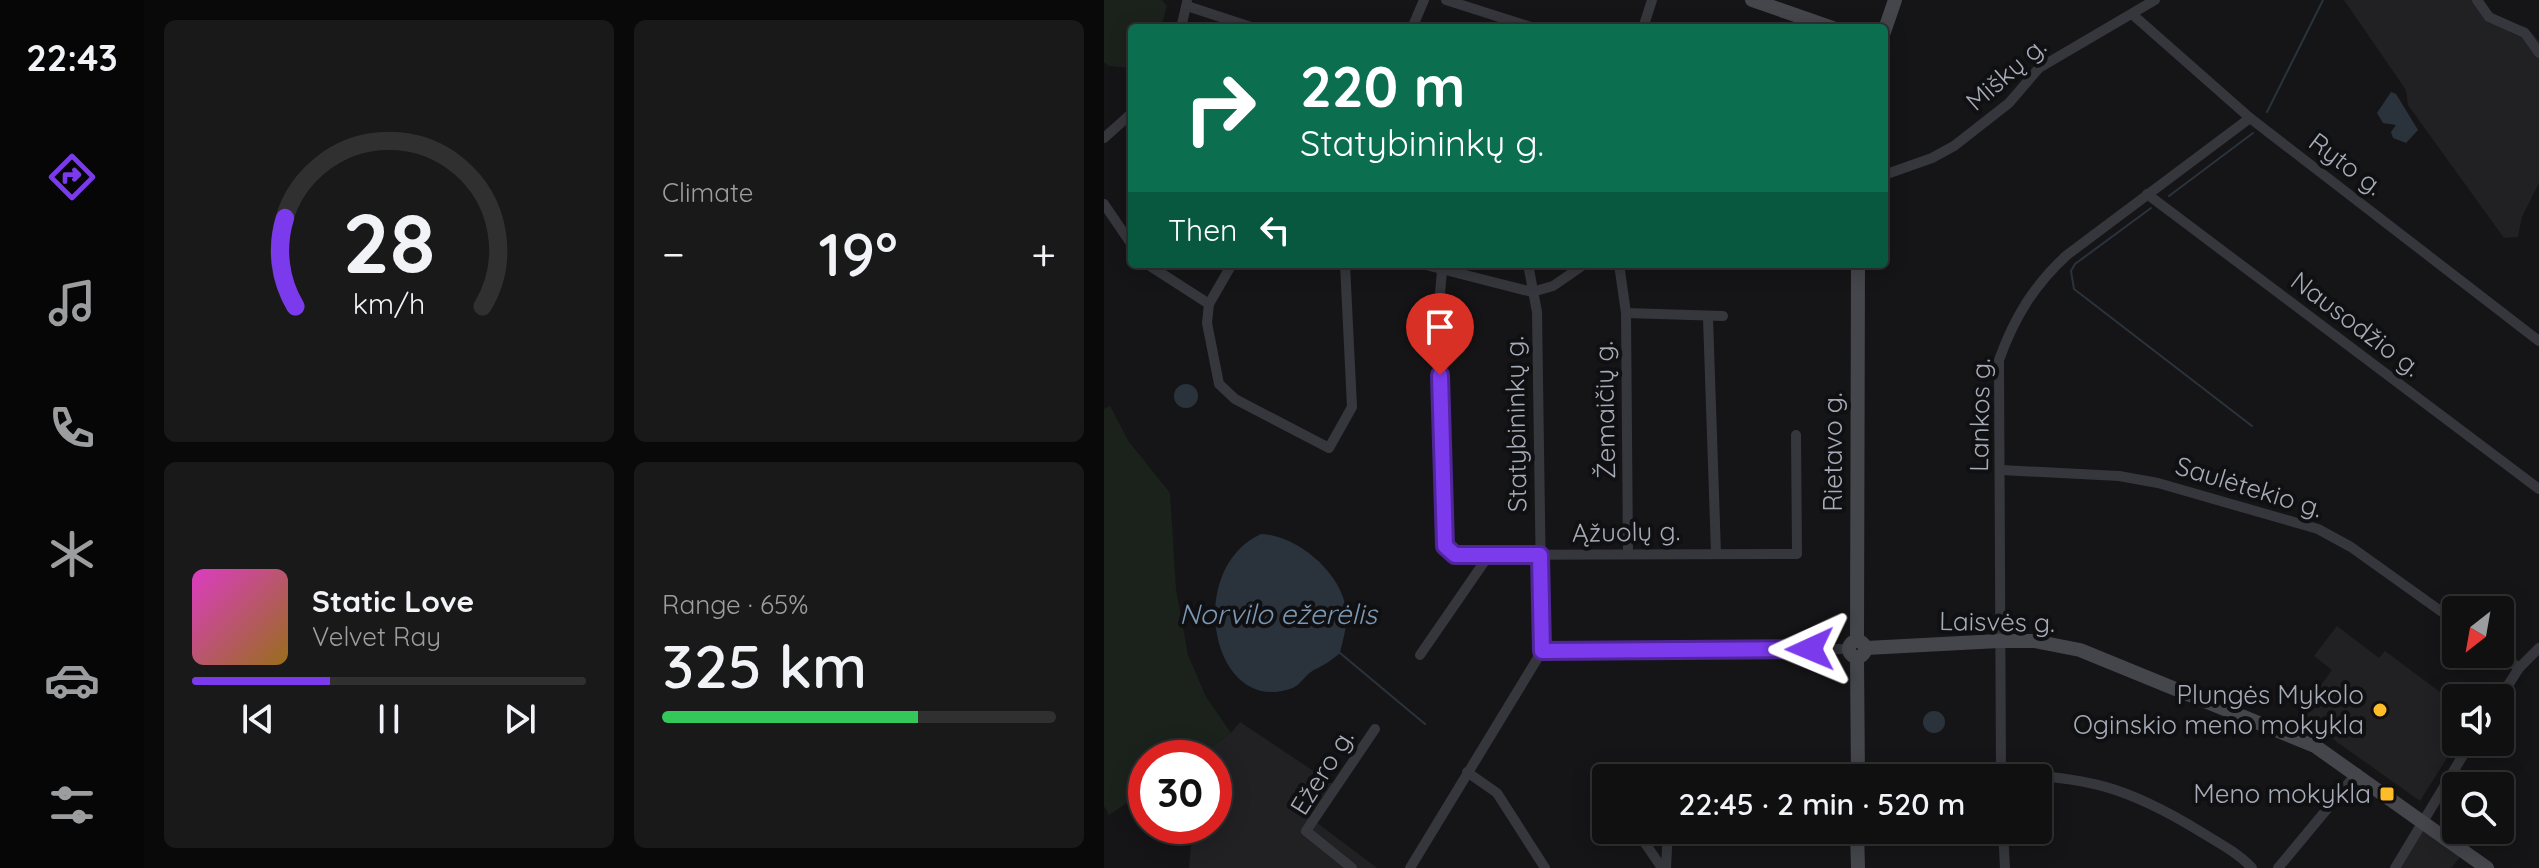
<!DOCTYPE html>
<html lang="en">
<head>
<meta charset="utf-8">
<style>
  body { margin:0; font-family:Quicksand,sans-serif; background:#19191a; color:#f1f3f6; height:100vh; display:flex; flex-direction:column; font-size:30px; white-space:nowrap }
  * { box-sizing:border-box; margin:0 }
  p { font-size:26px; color:#9c9d9f }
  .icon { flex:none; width:44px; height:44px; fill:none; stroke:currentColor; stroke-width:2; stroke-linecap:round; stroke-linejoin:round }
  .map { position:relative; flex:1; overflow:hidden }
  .sheet { display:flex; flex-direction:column; gap:20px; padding:20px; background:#090909; width:960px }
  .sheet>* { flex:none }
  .banner { position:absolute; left:24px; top:24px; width:760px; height:244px; border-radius:8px; box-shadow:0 4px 20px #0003,0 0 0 2px #303031; background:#0b6e4f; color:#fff; overflow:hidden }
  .needle { width:52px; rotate:211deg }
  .fabs { position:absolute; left:1338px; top:596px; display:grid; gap:16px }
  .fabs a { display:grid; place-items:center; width:72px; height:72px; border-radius:8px; background:#101011; box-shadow:0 4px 20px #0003,0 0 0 2px #303031; font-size:40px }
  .speed { position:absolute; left:24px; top:740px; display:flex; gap:16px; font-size:40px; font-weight:700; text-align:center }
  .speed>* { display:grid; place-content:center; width:104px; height:104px; border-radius:50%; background:#101011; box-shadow:0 4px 20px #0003,0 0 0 2px #303031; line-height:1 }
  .speed .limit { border:12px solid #d22; background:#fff; color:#111 }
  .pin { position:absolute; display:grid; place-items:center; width:68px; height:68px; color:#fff; margin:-82px -34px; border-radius:50% 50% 50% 0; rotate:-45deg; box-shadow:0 0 8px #0007 }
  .pin .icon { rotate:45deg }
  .me { position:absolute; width:88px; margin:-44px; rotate:269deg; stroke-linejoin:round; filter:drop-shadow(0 0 6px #0008) }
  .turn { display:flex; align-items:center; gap:28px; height:168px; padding:0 40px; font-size:36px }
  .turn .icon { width:104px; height:104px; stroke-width:2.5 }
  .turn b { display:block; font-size:56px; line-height:68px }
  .then { display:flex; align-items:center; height:76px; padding:0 40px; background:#0003; gap:16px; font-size:30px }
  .big { font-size:60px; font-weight:600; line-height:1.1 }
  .sheet .widget { flex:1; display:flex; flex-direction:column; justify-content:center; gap:12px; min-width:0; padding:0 28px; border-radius:12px; background:#19191a }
  .sheet .dial { align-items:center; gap:0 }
  .dial svg { height:208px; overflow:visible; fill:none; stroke:#303031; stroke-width:7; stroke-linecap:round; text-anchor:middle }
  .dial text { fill:#f1f3f6; stroke:none }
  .song { display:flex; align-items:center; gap:24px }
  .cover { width:96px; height:96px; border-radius:12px; background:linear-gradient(135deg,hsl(310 70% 55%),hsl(40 70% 35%)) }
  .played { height:8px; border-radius:4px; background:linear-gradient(90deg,#7c3aed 35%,#303031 35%) }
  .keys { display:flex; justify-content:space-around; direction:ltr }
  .heat { display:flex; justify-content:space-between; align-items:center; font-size:44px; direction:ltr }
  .charge { height:12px; border-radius:6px; background:linear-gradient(90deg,#34c759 65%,#303031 0) }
  .sheet .tiles { flex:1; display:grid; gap:20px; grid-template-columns:repeat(2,1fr) }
  .trip { position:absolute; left:488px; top:764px; width:460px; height:80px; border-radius:8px; background:#101011; box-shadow:0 4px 20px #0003,0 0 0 2px #303031; font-weight:600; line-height:80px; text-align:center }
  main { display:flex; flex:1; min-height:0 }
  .tab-bar { display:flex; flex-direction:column; width:144px; justify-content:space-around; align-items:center; background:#060607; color:#9c9d9f }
  .tab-bar .icon { width:56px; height:56px }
  .tab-bar .selected { color:#7c3aed }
  .tab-bar b { font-size:36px; color:#f1f3f6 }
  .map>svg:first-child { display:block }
  .built { fill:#212124 }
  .green { fill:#1b221c }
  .water { fill:#2a333c }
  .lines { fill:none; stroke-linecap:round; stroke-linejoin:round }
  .stream { stroke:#2a333c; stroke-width:2 }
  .street { stroke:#36373c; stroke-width:10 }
  .secondary { stroke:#44464c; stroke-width:14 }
  .route-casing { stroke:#51269a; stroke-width:20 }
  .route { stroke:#7c3aed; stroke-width:14 }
  .poi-dot { fill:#fcbd29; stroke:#101012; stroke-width:3 }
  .labels { text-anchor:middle; stroke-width:8; stroke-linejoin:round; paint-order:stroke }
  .street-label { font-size:26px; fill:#a6abb8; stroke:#101012 }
  .poi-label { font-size:26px; fill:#a6abb8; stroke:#101012; text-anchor:end }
  .water-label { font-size:28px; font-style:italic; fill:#7b98b5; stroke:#101012 }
</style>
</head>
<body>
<main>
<nav class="tab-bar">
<b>22:43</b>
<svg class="icon selected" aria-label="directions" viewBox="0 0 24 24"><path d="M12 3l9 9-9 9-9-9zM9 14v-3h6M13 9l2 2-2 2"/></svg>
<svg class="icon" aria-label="music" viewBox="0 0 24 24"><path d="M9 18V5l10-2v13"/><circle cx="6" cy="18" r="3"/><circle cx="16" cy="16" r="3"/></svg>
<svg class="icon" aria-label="phone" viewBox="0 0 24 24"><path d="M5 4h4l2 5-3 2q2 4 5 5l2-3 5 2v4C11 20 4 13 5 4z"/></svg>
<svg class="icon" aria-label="climate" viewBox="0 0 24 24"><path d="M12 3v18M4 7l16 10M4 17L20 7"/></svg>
<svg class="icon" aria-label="car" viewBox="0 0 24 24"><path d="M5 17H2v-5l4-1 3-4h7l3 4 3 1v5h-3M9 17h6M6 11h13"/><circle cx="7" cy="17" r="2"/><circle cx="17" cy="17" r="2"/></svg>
<svg class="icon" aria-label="filters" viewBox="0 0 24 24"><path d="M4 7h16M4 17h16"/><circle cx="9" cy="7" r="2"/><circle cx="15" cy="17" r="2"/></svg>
</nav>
<section class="sheet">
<div class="tiles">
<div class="widget dial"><svg viewBox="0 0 100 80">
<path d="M14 69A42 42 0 1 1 86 69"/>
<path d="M14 69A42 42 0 0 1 10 35" stroke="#7c3aed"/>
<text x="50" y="56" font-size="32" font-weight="700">28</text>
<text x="50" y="72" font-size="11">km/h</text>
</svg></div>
<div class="widget"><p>Climate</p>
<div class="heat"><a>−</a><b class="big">19°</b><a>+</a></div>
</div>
<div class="widget">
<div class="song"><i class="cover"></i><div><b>Static Love</b><p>Velvet Ray</p></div></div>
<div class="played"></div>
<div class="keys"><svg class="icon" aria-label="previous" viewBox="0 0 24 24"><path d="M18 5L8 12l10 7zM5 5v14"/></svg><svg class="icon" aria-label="pause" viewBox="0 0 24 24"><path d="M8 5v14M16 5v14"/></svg><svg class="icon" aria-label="next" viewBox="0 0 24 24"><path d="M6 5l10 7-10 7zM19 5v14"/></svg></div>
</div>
<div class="widget"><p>Range · 65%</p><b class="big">325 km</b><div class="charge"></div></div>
</div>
</section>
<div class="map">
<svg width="1435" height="868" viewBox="0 0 1435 868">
  <rect width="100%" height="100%" fill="#151517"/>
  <!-- built -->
  <g class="built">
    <path d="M1240,0H1378L1392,19L1422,27L1435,41V183L1418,217L1414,237L1400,238L1304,105L1302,90Z"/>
    <path d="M1233,626L1275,658L1281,651L1352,704L1353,742L1316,801L1195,715L1228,670L1210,656Z"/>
    <path d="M136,722L235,788L212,822L273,868H85L87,844L72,826H110V758H91L127,733Z"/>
    <path d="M1320,828L1357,856L1347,868H1296Z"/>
  </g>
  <!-- green -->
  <g class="green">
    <path d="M0,0H58L63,6L57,28H28V68L5,66L0,62Z"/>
    <path d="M6,406L25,442L66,493L72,589L84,655L102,697L127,733L91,758H42V790L5,815L0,806V409Z"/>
  </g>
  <!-- water -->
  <g class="water">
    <path d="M1287,92L1292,94L1314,130L1302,143L1289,138L1287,132L1292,125L1279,123L1273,113Z"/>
    <circle cx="82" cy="396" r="12"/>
    <path d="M157,534C193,535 238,573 242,610C244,625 239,639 236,653C227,661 220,665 210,670C200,675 197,686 186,689C107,715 80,569 157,534Z"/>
    <circle cx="830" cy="722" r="11"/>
  </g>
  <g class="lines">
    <!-- stream -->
    <g class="stream">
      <path d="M1163,112L1219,0"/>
      <path d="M1065,196L1149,133"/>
      <path d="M1047,208L971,264L967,271L970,289L1148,426"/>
      <path d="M236,653L321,724"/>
    </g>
    <!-- street -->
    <g class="street">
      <path d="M342,0L430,28"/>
      <path d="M1373,0L1385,17L1421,33L1435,53"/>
      <path d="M83,6L150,28"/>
      <path d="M1028,14L1146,118L1435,341"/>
      <path d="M77,28L83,2"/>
      <path d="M308,28L320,0"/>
      <path d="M539,28L548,0"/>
      <path d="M0,138L28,113"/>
      <path d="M780,175L828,158L850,146L905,103L935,68L1051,0"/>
      <path d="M1043,194L1435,489"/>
      <path d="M0,204L28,245"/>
      <path d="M43,264L105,304"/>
      <path d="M128,264L105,304L103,323L115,384L131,399L225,448L248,407L241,264"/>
      <path d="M318,264L428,292L449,286L481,264"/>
      <path d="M424,264L433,312L438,651"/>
      <path d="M515,264L522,313L619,316"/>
      <path d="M338,270L334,318L341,546L351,555L693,554L692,435"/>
      <path d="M522,313L524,554"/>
      <path d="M604,318L612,553"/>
      <path d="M897,470L1015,476L1054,483L1214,529L1247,547L1352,622"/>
      <path d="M1396,654L1415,668"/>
      <path d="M316,655L385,555"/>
      <path d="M1396,698L1415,668L1435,648"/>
      <path d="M363,772L393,793L441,868"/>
      <path d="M897,774C982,776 1024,787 1097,832C1115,843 1134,853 1148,868"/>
      <path d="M525,778L754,776"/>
      <path d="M897,778L895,360C910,318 930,285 963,255L1146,118"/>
      <path d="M532,830L558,868"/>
      <path d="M899,830L901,868"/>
      <path d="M248,868L202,831L271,729"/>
      <path d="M306,868L438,651L745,649"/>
      <path d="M562,868L564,830"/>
      <path d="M1174,868L1253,773"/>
      <path d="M1291,868L1367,742"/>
    </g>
    <!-- secondary -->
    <g class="secondary">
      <path d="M648,0L729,28"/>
      <path d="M780,32L791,0"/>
      <path d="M753,640L754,264"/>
      <circle cx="753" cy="649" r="8"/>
      <path d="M762,648L895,641H930L976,650L1211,746L1383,868"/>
      <path d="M753,658L754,778"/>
      <path d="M753,830L754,868"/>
    </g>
  </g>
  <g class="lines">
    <!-- route casing -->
    <g class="route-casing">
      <path id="route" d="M336,375L341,546L351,555H436L438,651L706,649"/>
    </g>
    <!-- route -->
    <use href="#route" class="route"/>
  </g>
  <!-- markers -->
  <g class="poi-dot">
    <circle cx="1276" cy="710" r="8"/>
    <rect x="1275" y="786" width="16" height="16" rx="4"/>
  </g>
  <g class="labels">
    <!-- street labels -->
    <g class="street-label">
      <text transform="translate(902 74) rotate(-41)" y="9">Miškų g.</text>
      <text transform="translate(1242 164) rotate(37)" y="9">Ryto g.</text>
      <text transform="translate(1252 324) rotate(37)" y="9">Nausodžio g.</text>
      <text transform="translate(501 410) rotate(-91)" y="9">Žemaičių g.</text>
      <text transform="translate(876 415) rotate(-89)" y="9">Lankos g.</text>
      <text transform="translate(412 424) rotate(-91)" y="9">Statybininkų g.</text>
      <text transform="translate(729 452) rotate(-90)" y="9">Rietavo g.</text>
      <text transform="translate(1145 487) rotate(17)" y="9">Saulėtekio g.</text>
      <text transform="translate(522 532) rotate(-1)" y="9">Ąžuolų g.</text>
      <text transform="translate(893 622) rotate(1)" y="9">Laisvės g.</text>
      <text transform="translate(218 772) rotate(-58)" y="9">Ežero g.</text>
    </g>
    <!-- poi labels -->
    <g class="poi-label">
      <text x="1260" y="704">Plungės Mykolo<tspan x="1260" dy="30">Oginskio meno mokykla</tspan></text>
      <text x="1267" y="803">Meno mokykla</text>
    </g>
    <!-- water labels -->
    <g class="water-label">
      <text x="174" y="624">Norvilo ežerėlis</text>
    </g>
  </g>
</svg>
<div class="fabs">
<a><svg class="needle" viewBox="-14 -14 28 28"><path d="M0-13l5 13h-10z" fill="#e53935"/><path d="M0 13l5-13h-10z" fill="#9c9d9f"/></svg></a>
<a><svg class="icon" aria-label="sound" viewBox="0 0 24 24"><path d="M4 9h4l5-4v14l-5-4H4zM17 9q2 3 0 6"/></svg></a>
<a><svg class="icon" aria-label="search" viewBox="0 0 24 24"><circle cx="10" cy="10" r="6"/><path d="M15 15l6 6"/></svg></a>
</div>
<div class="speed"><div class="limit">30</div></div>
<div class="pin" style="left:336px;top:375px;background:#d93025"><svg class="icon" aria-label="arrive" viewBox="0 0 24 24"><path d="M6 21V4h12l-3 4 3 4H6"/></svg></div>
<svg class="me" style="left:706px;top:649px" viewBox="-20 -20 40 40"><path d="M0-17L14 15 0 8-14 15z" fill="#7c3aed" stroke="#fff" stroke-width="4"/></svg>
<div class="trip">22:45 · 2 min · 520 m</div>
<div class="banner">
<div class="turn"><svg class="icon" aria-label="right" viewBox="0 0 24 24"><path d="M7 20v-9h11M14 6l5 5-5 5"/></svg><div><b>220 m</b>Statybininkų g.</div></div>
<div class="then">Then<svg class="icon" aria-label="left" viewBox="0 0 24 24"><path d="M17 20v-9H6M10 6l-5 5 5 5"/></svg></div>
</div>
</div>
</main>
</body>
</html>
